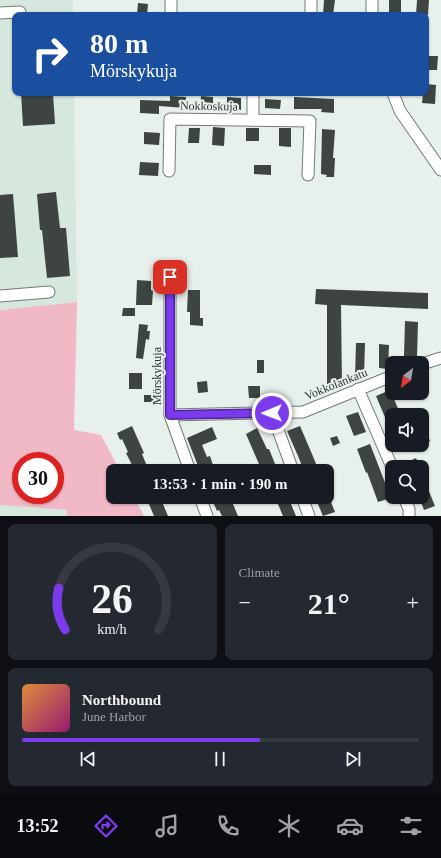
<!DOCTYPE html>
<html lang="en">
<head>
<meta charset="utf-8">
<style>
  body { margin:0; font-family:Georgia,serif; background:#242831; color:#f1f3f6; height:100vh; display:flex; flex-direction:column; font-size:15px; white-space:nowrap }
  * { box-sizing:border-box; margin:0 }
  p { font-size:13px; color:#9ea1a6 }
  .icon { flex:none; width:22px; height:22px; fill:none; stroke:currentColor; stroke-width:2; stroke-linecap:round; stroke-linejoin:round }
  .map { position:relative; height:516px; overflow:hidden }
  .drawer { display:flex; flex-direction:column; gap:8px; padding:8px; background:#0d0f14; flex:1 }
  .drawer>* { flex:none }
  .guide { position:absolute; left:12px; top:12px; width:417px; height:84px; border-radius:8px; box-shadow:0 1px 3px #0004; background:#1a4fa0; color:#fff; overflow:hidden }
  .needle { width:26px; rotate:211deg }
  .controls { position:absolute; left:385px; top:356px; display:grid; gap:8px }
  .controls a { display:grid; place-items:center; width:44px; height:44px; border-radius:8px; background:#171b24; box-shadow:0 1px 3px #0004; font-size:20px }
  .speed { position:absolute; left:12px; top:452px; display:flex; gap:8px; font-size:20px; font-weight:700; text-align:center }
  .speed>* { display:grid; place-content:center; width:52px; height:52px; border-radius:50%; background:#171b24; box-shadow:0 1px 3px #0004; line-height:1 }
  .speed .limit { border:6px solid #d22; background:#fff; color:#111 }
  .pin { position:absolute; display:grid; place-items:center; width:34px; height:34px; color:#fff; margin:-17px; border-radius:8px; box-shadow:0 2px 6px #0006 }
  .me { position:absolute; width:44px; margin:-22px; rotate:269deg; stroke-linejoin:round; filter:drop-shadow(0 0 3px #0008) }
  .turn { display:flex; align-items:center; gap:14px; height:84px; padding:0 12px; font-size:18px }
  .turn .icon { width:52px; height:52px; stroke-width:2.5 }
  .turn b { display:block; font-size:28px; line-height:34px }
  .big { font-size:30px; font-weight:700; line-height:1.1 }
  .drawer .card { flex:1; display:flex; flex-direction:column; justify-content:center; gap:6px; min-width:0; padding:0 14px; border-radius:8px; background:#242831 }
  .drawer .dial { align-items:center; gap:0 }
  .dial svg { height:104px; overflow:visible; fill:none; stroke:#363941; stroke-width:7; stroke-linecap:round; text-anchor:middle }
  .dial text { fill:#f1f3f6; stroke:none }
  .song { display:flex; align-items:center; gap:12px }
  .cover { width:48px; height:48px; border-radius:6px; background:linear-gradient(135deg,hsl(30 70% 55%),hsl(320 70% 35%)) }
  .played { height:4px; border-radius:2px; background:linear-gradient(90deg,#7c3aed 60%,#363941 60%) }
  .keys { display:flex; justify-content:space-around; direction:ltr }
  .heat { display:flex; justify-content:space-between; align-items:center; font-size:22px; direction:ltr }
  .drawer .tiles { flex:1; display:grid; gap:8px; grid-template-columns:1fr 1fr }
  .card:last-child { grid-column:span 2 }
  .trip { position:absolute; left:106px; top:464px; width:228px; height:40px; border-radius:8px; background:#171b24; box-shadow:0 1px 3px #0004; font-weight:700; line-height:40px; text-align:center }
  .dock { display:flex; height:64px; justify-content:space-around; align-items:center; background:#090b0e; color:#9ea1a6 }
  .dock .icon { width:28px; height:28px }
  .dock .current { color:#7c3aed }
  .dock b { font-size:18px; color:#f1f3f6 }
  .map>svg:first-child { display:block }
  .built { fill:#d6e7de }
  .green { fill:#f1b9c6; fill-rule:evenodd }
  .building { fill:#3d4441 }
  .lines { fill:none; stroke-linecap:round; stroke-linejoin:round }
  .minor-casing { stroke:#727a76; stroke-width:13 }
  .minor { stroke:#fff; stroke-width:11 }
  .route-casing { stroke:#51269a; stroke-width:10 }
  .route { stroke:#7c3aed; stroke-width:7 }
  .labels { text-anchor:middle; stroke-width:4; stroke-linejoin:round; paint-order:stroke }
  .street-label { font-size:12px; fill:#323534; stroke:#e8f0ec }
</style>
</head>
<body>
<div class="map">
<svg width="441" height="516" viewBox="0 0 441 516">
  <rect width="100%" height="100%" fill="#e8f0ec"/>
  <!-- built -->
  <g class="built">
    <path d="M0,0H73V15H15V93H74L77,302L0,310Z"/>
    <path d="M0,505L67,510V516H0Z"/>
  </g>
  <!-- green -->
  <path class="green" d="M77,302L74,430L101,435L120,471H113V497H134L144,516H67V510L0,505V310ZM21,461H55V495H21Z"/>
  <!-- building -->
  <g class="building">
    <path d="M324,0H335L333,15H323Z"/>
    <rect x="389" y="0" width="12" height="15"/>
    <path d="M417,0H429L428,15H416Z"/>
    <path d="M138,3L148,4L147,15H137Z"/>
    <path d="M426,56H438L437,70H426Z"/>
    <path d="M426,84L436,85L435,104L422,103L423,93H426Z"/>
    <path d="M21,93H53L55,124L23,126Z"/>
    <path d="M170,96L186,97L185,108L159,106V114L140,113V100L170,101Z"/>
    <path d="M201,96L213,97V108L200,107Z"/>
    <path d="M227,97L241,98V110L227,109Z"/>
    <path d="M294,97L334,99V113L321,112L322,109H294Z"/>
    <path d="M265,99L281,100L280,109L265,108Z"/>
    <path d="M213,127L225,128L224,146L212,145Z"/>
    <path d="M189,128H200L199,143H188Z"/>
    <rect x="246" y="128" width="13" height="13"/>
    <path d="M279,128H291V147L279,146Z"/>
    <path d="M322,129L335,130L333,158H335L334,177H326L327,175L321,174Z"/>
    <path d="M144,132L160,133L159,145L144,144Z"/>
    <path d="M140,162L159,163L158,176L139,175Z"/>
    <path d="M254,165H271V175L254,174Z"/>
    <path d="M56,192L60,228H66L70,276L47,278L42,230H40L37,194Z"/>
    <path d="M13,194L18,257L0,258V195Z"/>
    <path d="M137,280L151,281V290L153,291L152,305H136Z"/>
    <path d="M316,289L428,293V309L341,305L342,386H327V305L315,304Z"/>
    <path d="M188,290H200V318H203V326L190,325V312H187Z"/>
    <path d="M123,308H135V316H122Z"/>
    <path d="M405,321L418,322L417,357L404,356Z"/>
    <path d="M139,324L148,325L147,331H150L149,340L146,339L143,359L136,358Z"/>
    <path d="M356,343H365L364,377H355Z"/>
    <path d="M379,344L389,345L388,369L379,368Z"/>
    <rect x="257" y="360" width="7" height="13"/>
    <rect x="129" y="373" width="13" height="16"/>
    <path d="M207,381L208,392L198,393L197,382Z"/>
    <path d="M248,386H260V398H249Z"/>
    <path d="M390,390L400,413L392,415V434L376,396Z"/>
    <path d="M144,395H155L154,402H144Z"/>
    <path d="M358,412L366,432L354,436L346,416Z"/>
    <path d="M422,421L430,441L422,445Z"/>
    <path d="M132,426L144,453L142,454L149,471H135L126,453L128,452L122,439L120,440L117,433Z"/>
    <path d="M300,426L312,454L319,471H304L298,456L287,431Z"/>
    <path d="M212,427L217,439L202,445L207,457L210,456L215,471H200L187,438Z"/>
    <path d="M257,428L267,449H269L278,471H262L246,434Z"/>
    <path d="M337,436L340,443L333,446L330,438Z"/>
    <path d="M370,444L391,498L378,502L367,472L366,473L357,449Z"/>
    <path d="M416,458L420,467H399V466Z"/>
    <path d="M422,474L435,506L424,510L419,497H422Z"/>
    <path d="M146,497H160L168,516H154Z"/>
    <path d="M211,497H230L238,516H222L219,510L217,511Z"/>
    <path d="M275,497H288L296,516H283Z"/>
    <path d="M315,497H329L335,512L323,516Z"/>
  </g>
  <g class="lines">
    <!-- minor casing -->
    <g class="minor-casing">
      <g id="minor">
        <path d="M171,0V15"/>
        <path d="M0,13L20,12"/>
        <path d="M311,15V0"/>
        <path d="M372,15V0"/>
        <path d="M393,93L400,111L441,170"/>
        <path d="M253,120V93"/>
        <path d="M169,171L170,119L310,121L308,175"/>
        <path d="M170,277V415L190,471"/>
        <path d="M0,296L49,292"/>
        <path d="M422,364L441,358"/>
        <path d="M358,389L392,467"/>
        <path d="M272,413L293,471"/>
        <path d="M170,415L303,412L392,376"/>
        <path d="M200,497L207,516"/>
        <path d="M302,497L309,516"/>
        <path d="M404,497L409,509V516"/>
      </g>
    </g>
    <!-- minor -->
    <use href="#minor" class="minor"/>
  </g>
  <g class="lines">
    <!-- route casing -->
    <g class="route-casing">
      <path id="route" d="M170,277V415L272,413"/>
    </g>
    <!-- route -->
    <use href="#route" class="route"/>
  </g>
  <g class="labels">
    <!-- street labels -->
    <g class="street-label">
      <text transform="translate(209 106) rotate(1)" y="4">Nokkoskuja</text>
      <text transform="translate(157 376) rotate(-90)" y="4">Mörskykuja</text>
      <text transform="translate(336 384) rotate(-22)" y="4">Vokkolankatu</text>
    </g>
  </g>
</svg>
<div class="controls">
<a><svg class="needle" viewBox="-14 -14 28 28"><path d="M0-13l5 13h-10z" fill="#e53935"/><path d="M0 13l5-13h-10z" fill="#9ea1a6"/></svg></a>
<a><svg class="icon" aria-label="sound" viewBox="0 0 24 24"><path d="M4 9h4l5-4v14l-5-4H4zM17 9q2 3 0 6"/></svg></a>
<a><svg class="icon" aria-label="search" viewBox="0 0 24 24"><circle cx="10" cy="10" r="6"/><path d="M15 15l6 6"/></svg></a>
</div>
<div class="speed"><div class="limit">30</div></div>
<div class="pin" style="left:170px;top:277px;background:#d93025"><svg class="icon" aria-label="arrive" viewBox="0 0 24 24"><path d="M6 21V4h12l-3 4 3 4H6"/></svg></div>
<svg class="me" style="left:272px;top:413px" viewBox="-20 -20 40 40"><circle r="17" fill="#7c3aed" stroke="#fff" stroke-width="3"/><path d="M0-11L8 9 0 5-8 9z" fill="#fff"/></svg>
<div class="trip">13:53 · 1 min · 190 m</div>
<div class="guide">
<div class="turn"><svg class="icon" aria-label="right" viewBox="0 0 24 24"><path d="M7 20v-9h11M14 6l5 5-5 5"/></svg><div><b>80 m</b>Mörskykuja</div></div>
</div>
</div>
<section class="drawer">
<div class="tiles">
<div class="card dial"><svg viewBox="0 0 100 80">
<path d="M14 69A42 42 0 1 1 86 69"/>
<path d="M14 69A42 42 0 0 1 9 37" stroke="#7c3aed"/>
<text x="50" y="56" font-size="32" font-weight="700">26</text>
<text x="50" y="72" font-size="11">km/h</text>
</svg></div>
<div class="card"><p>Climate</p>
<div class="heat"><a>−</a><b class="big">21°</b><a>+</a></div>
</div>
<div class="card">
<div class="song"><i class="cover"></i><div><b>Northbound</b><p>June Harbor</p></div></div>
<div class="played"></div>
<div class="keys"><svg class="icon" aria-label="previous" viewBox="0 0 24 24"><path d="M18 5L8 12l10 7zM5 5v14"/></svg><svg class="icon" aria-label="pause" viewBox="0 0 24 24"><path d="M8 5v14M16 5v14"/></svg><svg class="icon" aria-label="next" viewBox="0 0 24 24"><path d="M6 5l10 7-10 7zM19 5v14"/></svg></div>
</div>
</div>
</section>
<nav class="dock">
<b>13:52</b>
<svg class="icon current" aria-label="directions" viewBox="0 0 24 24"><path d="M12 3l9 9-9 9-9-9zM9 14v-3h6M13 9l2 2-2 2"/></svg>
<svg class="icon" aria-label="music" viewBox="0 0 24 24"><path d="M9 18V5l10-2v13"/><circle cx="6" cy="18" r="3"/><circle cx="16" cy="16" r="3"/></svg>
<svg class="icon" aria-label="phone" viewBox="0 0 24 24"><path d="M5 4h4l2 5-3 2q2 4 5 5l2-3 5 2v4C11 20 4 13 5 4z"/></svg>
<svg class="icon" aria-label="climate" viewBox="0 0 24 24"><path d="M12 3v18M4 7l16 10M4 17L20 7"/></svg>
<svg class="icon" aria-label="car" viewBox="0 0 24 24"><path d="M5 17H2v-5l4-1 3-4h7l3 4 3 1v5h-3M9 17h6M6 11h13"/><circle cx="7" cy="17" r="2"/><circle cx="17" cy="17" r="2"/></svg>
<svg class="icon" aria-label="filters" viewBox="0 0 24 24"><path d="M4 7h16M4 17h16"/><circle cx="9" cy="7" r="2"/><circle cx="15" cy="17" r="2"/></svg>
</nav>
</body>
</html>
